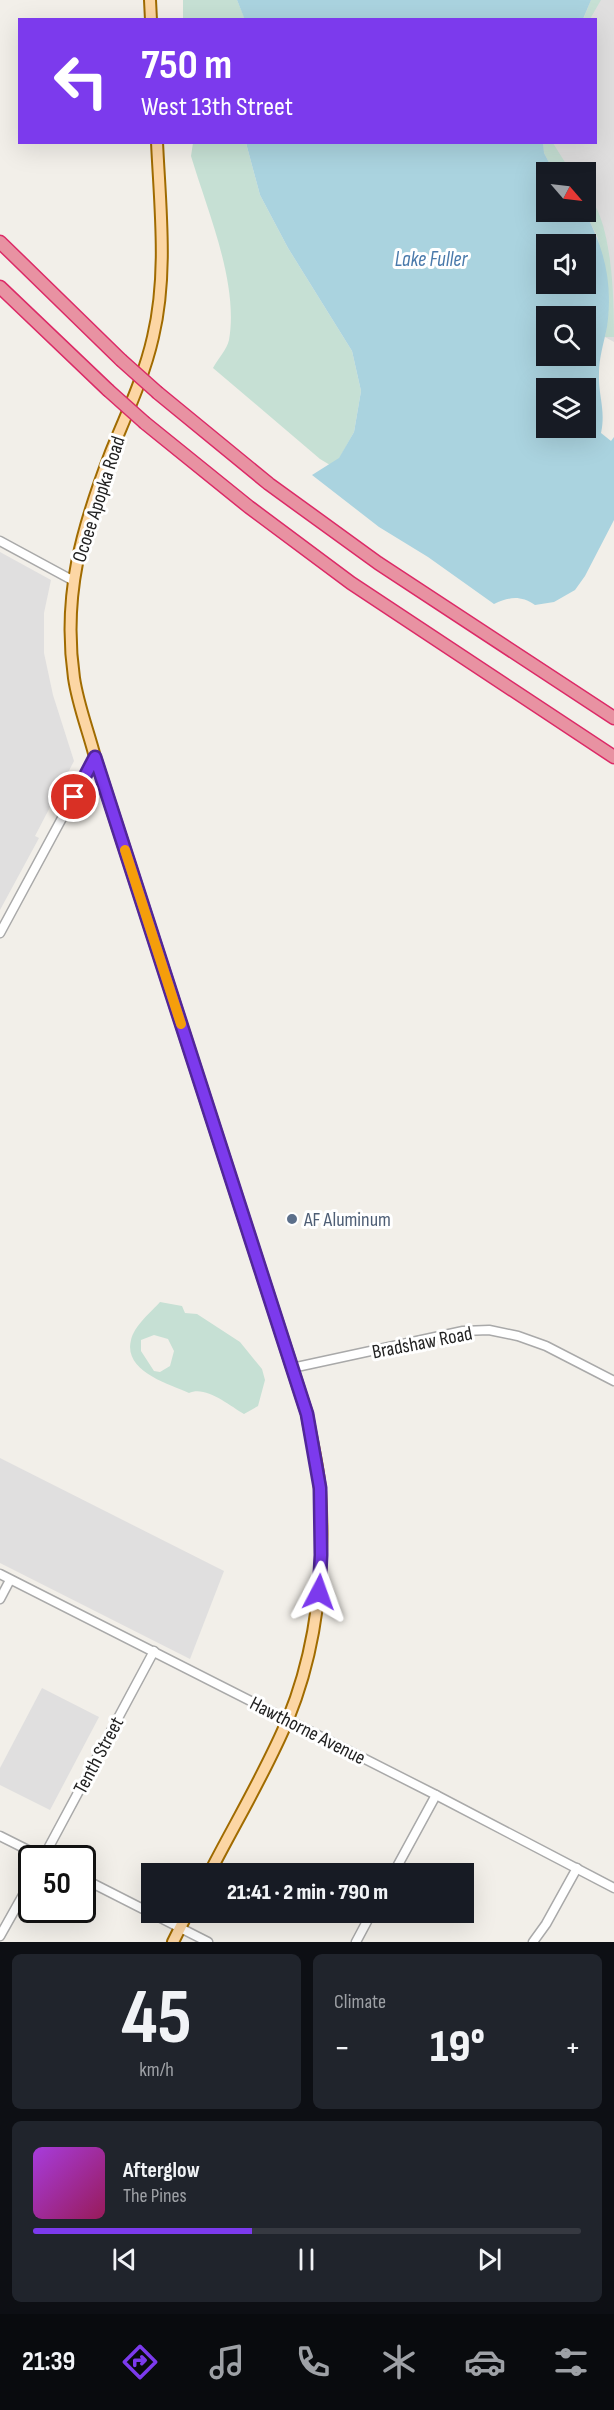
<!DOCTYPE html>
<html lang="en">
<head>
<meta charset="utf-8">
<style>
  body { margin:0; font-family:"Sofia Sans Condensed",sans-serif; background:#20242c; color:#f1f3f6; height:100vh; display:flex; flex-direction:column; font-size:22px; white-space:nowrap }
  * { box-sizing:border-box; margin:0 }
  p { font-size:20px; color:#9ea1a6 }
  .icon { flex:none; width:33px; height:33px; fill:none; stroke:currentColor; stroke-width:2; stroke-linecap:round; stroke-linejoin:round }
  .map { position:relative; height:1942px; overflow:hidden }
  .side { display:flex; flex-direction:column; gap:12px; padding:12px; background:#0d0f14; flex:1 }
  .side>* { flex:none }
  .hud { position:absolute; left:18px; top:18px; width:579px; height:126px; border-radius:0px; box-shadow:0 6px 24px #0002; background:#7c3aed; color:#fff; overflow:hidden }
  .needle { width:39px; rotate:118deg }
  .buttons { position:absolute; left:536px; top:162px; display:grid; gap:12px }
  .buttons a { display:grid; place-items:center; width:60px; height:60px; border-radius:0px; background:#171b24; box-shadow:0 6px 24px #0002; font-size:30px }
  .speed { position:absolute; left:18px; top:1845px; display:flex; gap:12px; font-size:30px; font-weight:700; text-align:center }
  .speed>* { display:grid; place-content:center; width:78px; height:78px; border-radius:50%; background:#171b24; box-shadow:0 6px 24px #0002; line-height:1 }
  .speed .limit { border:3px solid #111; border-radius:9px; background:#fff; color:#111 }
  .pin { position:absolute; display:grid; place-items:center; width:51px; height:51px; color:#fff; margin:-26px; border:3px solid #fff; border-radius:50%; box-shadow:0 2px 6px #0007 }
  .me { position:absolute; width:66px; margin:-33px; rotate:4deg; stroke-linejoin:round; filter:drop-shadow(0 0 4px #0008) }
  .turn { display:flex; align-items:center; gap:21px; height:126px; padding:0 24px; font-size:27px }
  .turn .icon { width:78px; height:78px; stroke-width:2.5 }
  .turn b { display:block; font-size:42px; line-height:51px }
  .big { font-size:45px; font-weight:800; line-height:1.1 }
  .side .widget { flex:1; display:flex; flex-direction:column; justify-content:center; gap:9px; min-width:0; padding:0 21px; border-radius:9px; background:#20242c }
  .side .dial { align-items:center; gap:0 }
  .dial b { font-size:78px; line-height:1 }
  .song { display:flex; align-items:center; gap:18px }
  .cover { width:72px; height:72px; border-radius:9px; background:linear-gradient(135deg,hsl(280 70% 55%),hsl(330 70% 35%)) }
  .played { height:6px; border-radius:3px; background:linear-gradient(90deg,#7c3aed 40%,#363941 40%) }
  .keys { display:flex; justify-content:space-around; direction:ltr }
  .heat { display:flex; justify-content:space-between; align-items:center; font-size:33px; direction:ltr }
  .side .tiles { flex:1; display:grid; gap:12px; grid-template-columns:1fr 1fr }
  .widget:last-child { grid-column:span 2 }
  .trip { position:absolute; left:141px; top:1863px; width:333px; height:60px; border-radius:0px; background:#171b24; box-shadow:0 6px 24px #0002; font-weight:800; line-height:60px; text-align:center }
  .dock { display:flex; height:96px; justify-content:space-around; align-items:center; background:#090b0e; color:#9ea1a6 }
  .dock .icon { width:42px; height:42px }
  .dock .current { color:#7c3aed }
  .dock b { font-size:27px; color:#f1f3f6 }
  .map>svg:first-child { display:block }
  .residential { fill:#e0dfdf; fill-rule:evenodd }
  .wetland { fill:#c6e0d4; fill-rule:evenodd }
  .water { fill:#aad3df; fill-rule:evenodd }
  .lines { fill:none; stroke-linecap:round; stroke-linejoin:round }
  .minor-casing { stroke:#a9a9a9; stroke-width:11 }
  .major-casing { stroke:#a06b00; stroke-width:14 }
  .highway-casing { stroke:#dc2a67; stroke-width:15 }
  .minor { stroke:#fff; stroke-width:8 }
  .major { stroke:#fcd6a4; stroke-width:10 }
  .highway { stroke:#e892a2; stroke-width:12 }
  .highway-bridge-casing { stroke:#dc2a67; stroke-width:15; stroke-linecap:butt }
  .highway-bridge { stroke:#e892a2; stroke-width:12 }
  .route-casing { stroke:#51269a; stroke-width:15 }
  .route { stroke:#7c3aed; stroke-width:10 }
  .slow { stroke:#f59e0b; stroke-width:10 }
  .service-dot { fill:#5c6f8a; stroke:#fff; stroke-width:2 }
  .labels { text-anchor:middle; stroke-width:6; stroke-linejoin:round; paint-order:stroke }
  .street-label { font-size:20px; fill:#222; stroke:#fff }
  .service-label { font-size:20px; fill:#4e5e75; stroke:#fff; text-anchor:start }
  .water-label { font-size:21px; font-style:italic; fill:#4a7aab; stroke:#fff }
</style>
</head>
<body>
<div class="map">
<svg width="614" height="1942" viewBox="0 0 614 1942">
  <rect width="100%" height="100%" fill="#f2efe9"/>
  <!-- residential -->
  <g class="residential">
    <path d="M494,0H614V342L585,326V316H567L417,143L596,142V20L484,19ZM546,172H585V212H546ZM546,244H585V284H546Z"/>
    <path d="M0,552L51,580L44,613V653L53,695L74,761L35,836L39,838L0,910Z"/>
    <path d="M0,1458L224,1571L190,1659L0,1563Z"/>
    <path d="M42,1688L99,1717L50,1810L0,1785V1768Z"/>
  </g>
  <!-- wetland -->
  <g class="wetland">
    <path d="M183,0H237L245,19H183Z"/>
    <path d="M591,0H601L590,19L583,20Z"/>
    <path d="M193,143H246L260,195L288,248L352,351L361,391L354,432L339,459L330,465L320,459L213,368C218,359 227,349 229,340C239,283 207,210 191,156Z"/>
    <path d="M543,143H553L571,172H554L544,153Z"/>
    <path d="M585,193C613,215 614,303 614,337H605L607,325L598,238L585,212Z"/>
    <path d="M160,1302L182,1306L185,1313L197,1314L240,1342L262,1369L265,1380L258,1406L244,1414C229,1405 205,1385 189,1393C168,1384 123,1371 131,1340C134,1326 151,1312 160,1302ZM154,1335L168,1339L174,1351L170,1366L160,1372L154,1371L141,1351V1340Z"/>
  </g>
  <!-- water -->
  <g class="water">
    <path d="M237,0H591L583,19L245,20Z"/>
    <path d="M246,143H543L544,153L554,172H546V212H585C605,250 613,284 607,327C604,342 599,358 599,373C598,395 606,410 601,433L611,441L614,437V520L585,576L575,590L554,602L535,605C520,595 509,597 494,604L428,557L379,527L312,475L339,458L354,432L361,391L352,351L288,248L260,195ZM546,244H585V284H546ZM546,316H585V356H546ZM546,388H585V428H546Z"/>
  </g>
  <g class="lines">
    <!-- minor casing -->
    <g class="minor-casing">
      <g id="minor">
        <path d="M0,541L72,580"/>
        <path d="M0,933L95,757"/>
        <path d="M292,1368L463,1331L489,1330L518,1336L546,1346L614,1381"/>
        <path d="M0,1574L436,1795L614,1888"/>
        <path d="M0,1599L10,1580"/>
        <path d="M0,1836L44,1858"/>
        <path d="M43,1858L154,1651"/>
        <path d="M393,1874L436,1795"/>
        <path d="M82,1878L208,1942"/>
        <path d="M0,1936L32,1879"/>
        <path d="M356,1942L372,1912"/>
        <path d="M533,1942L546,1924L577,1868"/>
      </g>
    </g>
    <!-- major casing -->
    <g class="major-casing">
      <g id="major">
        <path d="M150,0L151,20"/>
        <path d="M157,142C160,207 168,274 153,337C144,377 126,415 111,452C82,528 62,595 74,678C78,705 88,730 95,757L307,1414C311,1439 318,1465 320,1490C325,1567 317,1648 288,1719C266,1772 235,1823 209,1874"/>
        <path d="M173,1942L188,1912"/>
      </g>
    </g>
    <!-- highway casing -->
    <g class="highway-casing">
      <g id="highway">
        <path d="M0,242L121,360"/>
        <path d="M0,287L108,390"/>
        <path d="M158,393L269,484L378,563L614,718"/>
        <path d="M145,423L249,507L351,583L614,757"/>
      </g>
    </g>
    <!-- minor -->
    <use href="#minor" class="minor"/>
    <!-- major -->
    <use href="#major" class="major"/>
    <!-- highway -->
    <use href="#highway" class="highway"/>
    <!-- highway-bridge casing -->
    <g class="highway-bridge-casing">
      <g id="highway-bridge">
        <path d="M121,360L158,393"/>
        <path d="M108,390L145,423"/>
      </g>
    </g>
    <!-- highway-bridge -->
    <use href="#highway-bridge" class="highway-bridge"/>
  </g>
  <g class="lines">
    <!-- route casing -->
    <g class="route-casing">
      <path id="route" d="M74,797L95,757L307,1414L320,1488L321,1555L319,1592"/>
    </g>
    <!-- route -->
    <use href="#route" class="route"/>
    <!-- slow -->
    <path class="slow" d="M125,850L181,1024"/>
  </g>
  <!-- markers -->
  <circle class="service-dot" cx="292" cy="1219" r="6"/>
  <g class="labels">
    <!-- street labels -->
    <g class="street-label">
      <text transform="translate(98 499) rotate(-72)" y="7">Ocoee Apopka Road</text>
      <text transform="translate(422 1342) rotate(-11)" y="7">Bradshaw Road</text>
      <text transform="translate(308 1730) rotate(27)" y="7">Hawthorne Avenue</text>
      <text transform="translate(98 1755) rotate(-62)" y="7">Tenth Street</text>
    </g>
    <!-- service labels -->
    <g class="service-label">
      <text x="304" y="1226">AF Aluminum</text>
    </g>
    <!-- water labels -->
    <g class="water-label">
      <text x="431" y="266">Lake Fuller</text>
    </g>
  </g>
</svg>
<div class="buttons">
<a><svg class="needle" viewBox="-14 -14 28 28"><path d="M0-13l5 13h-10z" fill="#e53935"/><path d="M0 13l5-13h-10z" fill="#9ea1a6"/></svg></a>
<a><svg class="icon" aria-label="sound" viewBox="0 0 24 24"><path d="M4 9h4l5-4v14l-5-4H4zM17 9q2 3 0 6"/></svg></a>
<a><svg class="icon" aria-label="search" viewBox="0 0 24 24"><circle cx="10" cy="10" r="6"/><path d="M15 15l6 6"/></svg></a>
<a><svg class="icon" aria-label="layers" viewBox="0 0 24 24"><path d="M12 4l9 5-9 5-9-5zM3 14l9 5 9-5"/></svg></a>
</div>
<div class="speed"><div class="limit">50</div></div>
<div class="pin" style="left:74px;top:797px;background:#d93025"><svg class="icon" aria-label="arrive" viewBox="0 0 24 24"><path d="M6 21V4h12l-3 4 3 4H6"/></svg></div>
<svg class="me" style="left:319px;top:1592px" viewBox="-20 -20 40 40"><path d="M0-17L14 15 0 8-14 15z" fill="#7c3aed" stroke="#fff" stroke-width="4"/></svg>
<div class="trip">21:41 · 2 min · 790 m</div>
<div class="hud">
<div class="turn"><svg class="icon" aria-label="left" viewBox="0 0 24 24"><path d="M17 20v-9H6M10 6l-5 5 5 5"/></svg><div><b>750 m</b>West 13th Street</div></div>
</div>
</div>
<section class="side">
<div class="tiles">
<div class="widget dial"><b>45</b><p>km/h</p></div>
<div class="widget"><p>Climate</p>
<div class="heat"><a>−</a><b class="big">19°</b><a>+</a></div>
</div>
<div class="widget">
<div class="song"><i class="cover"></i><div><b>Afterglow</b><p>The Pines</p></div></div>
<div class="played"></div>
<div class="keys"><svg class="icon" aria-label="previous" viewBox="0 0 24 24"><path d="M18 5L8 12l10 7zM5 5v14"/></svg><svg class="icon" aria-label="pause" viewBox="0 0 24 24"><path d="M8 5v14M16 5v14"/></svg><svg class="icon" aria-label="next" viewBox="0 0 24 24"><path d="M6 5l10 7-10 7zM19 5v14"/></svg></div>
</div>
</div>
</section>
<nav class="dock">
<b>21:39</b>
<svg class="icon current" aria-label="directions" viewBox="0 0 24 24"><path d="M12 3l9 9-9 9-9-9zM9 14v-3h6M13 9l2 2-2 2"/></svg>
<svg class="icon" aria-label="music" viewBox="0 0 24 24"><path d="M9 18V5l10-2v13"/><circle cx="6" cy="18" r="3"/><circle cx="16" cy="16" r="3"/></svg>
<svg class="icon" aria-label="phone" viewBox="0 0 24 24"><path d="M5 4h4l2 5-3 2q2 4 5 5l2-3 5 2v4C11 20 4 13 5 4z"/></svg>
<svg class="icon" aria-label="climate" viewBox="0 0 24 24"><path d="M12 3v18M4 7l16 10M4 17L20 7"/></svg>
<svg class="icon" aria-label="car" viewBox="0 0 24 24"><path d="M5 17H2v-5l4-1 3-4h7l3 4 3 1v5h-3M9 17h6M6 11h13"/><circle cx="7" cy="17" r="2"/><circle cx="17" cy="17" r="2"/></svg>
<svg class="icon" aria-label="filters" viewBox="0 0 24 24"><path d="M4 7h16M4 17h16"/><circle cx="9" cy="7" r="2"/><circle cx="15" cy="17" r="2"/></svg>
</nav>
</body>
</html>
